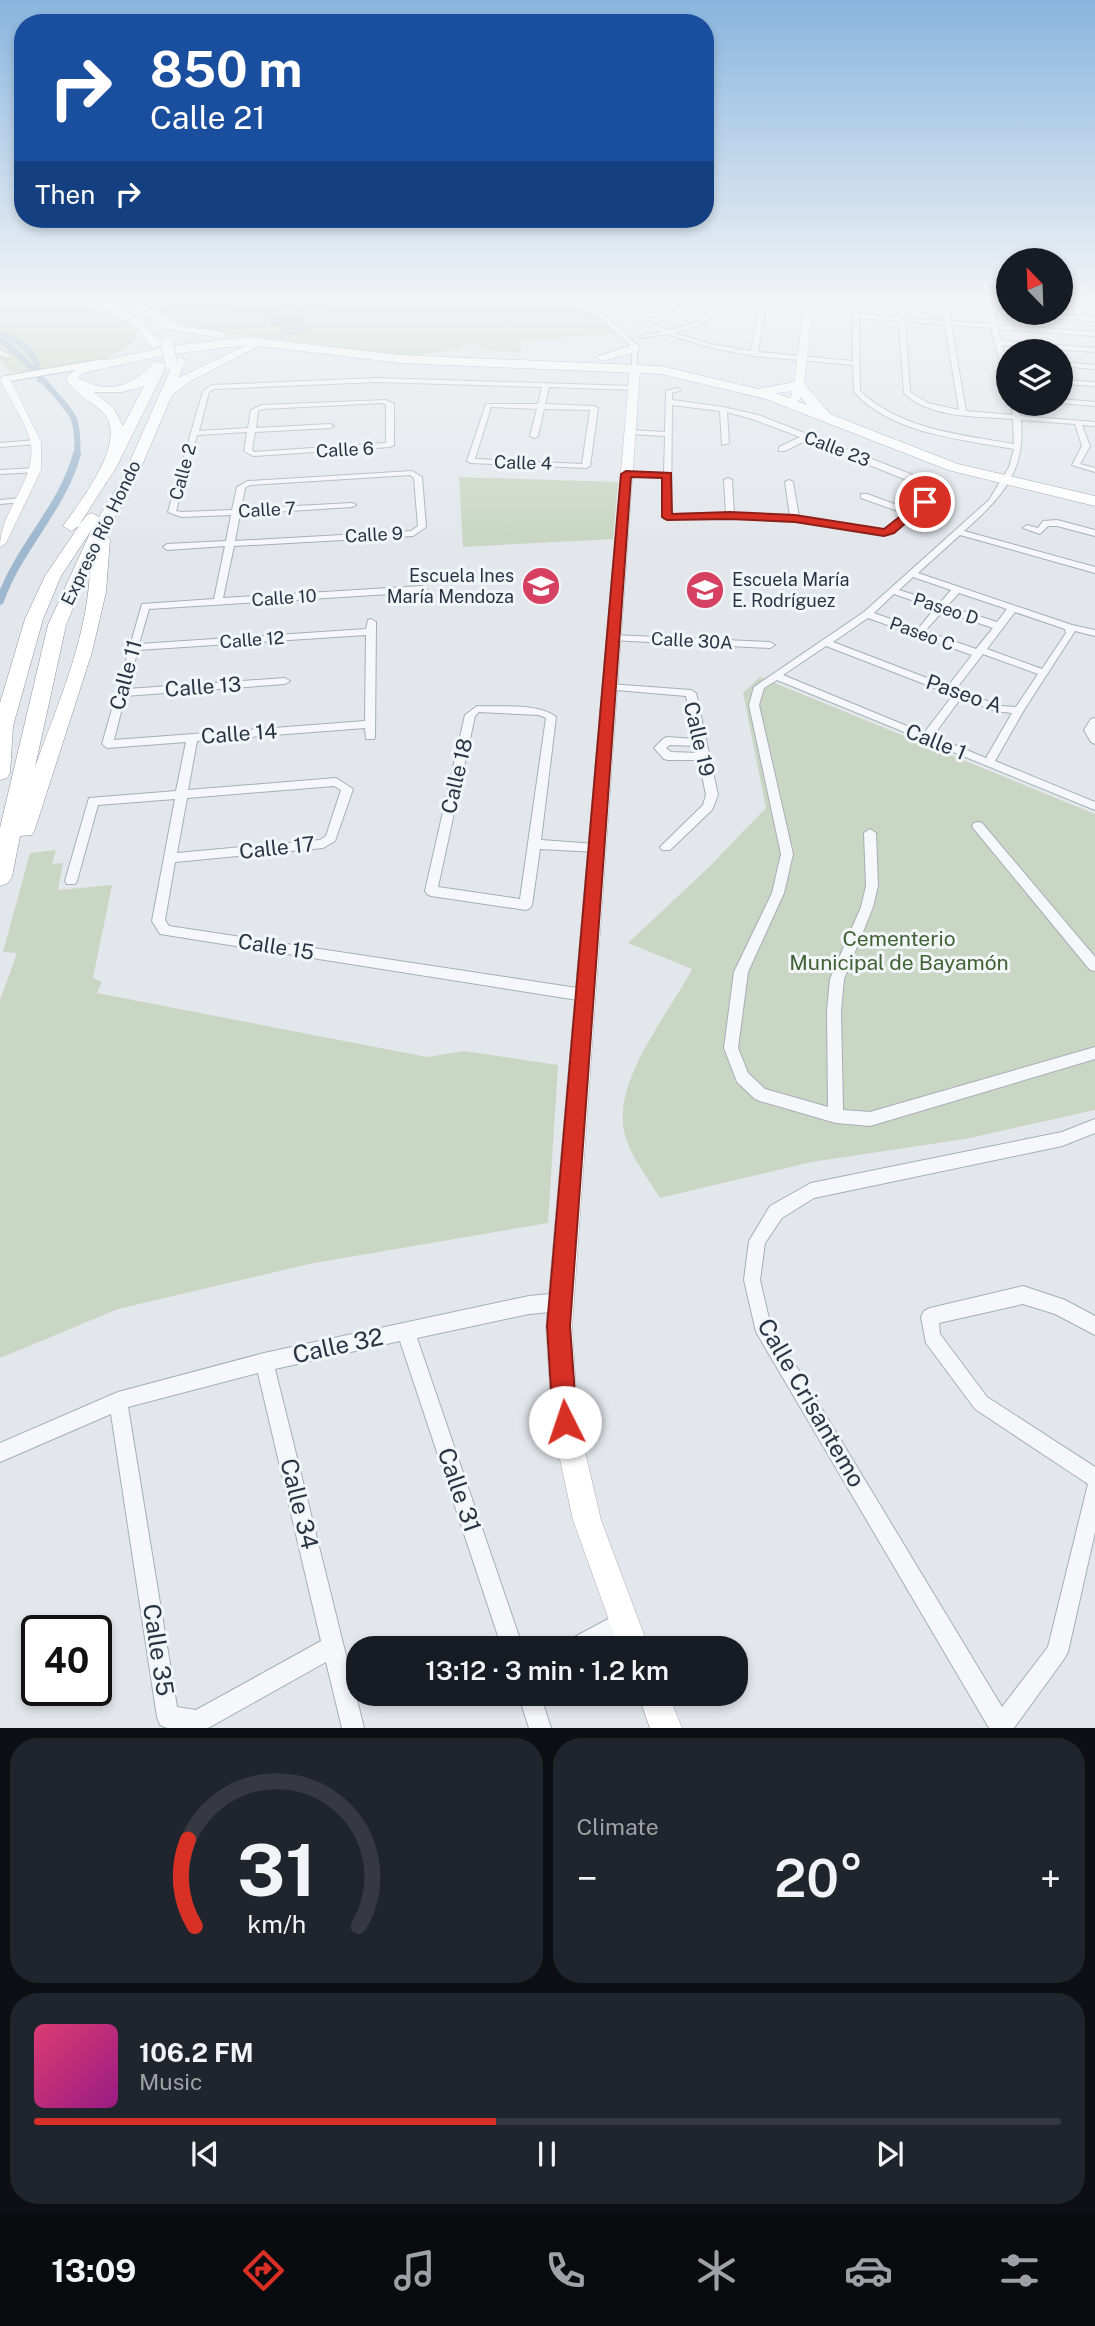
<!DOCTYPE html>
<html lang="en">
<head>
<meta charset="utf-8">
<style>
  body { margin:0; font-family:"Public Sans",sans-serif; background:#20242c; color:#f1f3f6; height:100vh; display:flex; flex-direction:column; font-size:26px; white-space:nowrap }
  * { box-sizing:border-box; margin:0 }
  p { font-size:23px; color:#9ea1a6 }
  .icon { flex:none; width:38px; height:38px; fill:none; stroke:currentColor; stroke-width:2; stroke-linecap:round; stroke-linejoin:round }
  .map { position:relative; height:1728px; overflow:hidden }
  .side { display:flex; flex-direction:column; gap:10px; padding:10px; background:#0d0f14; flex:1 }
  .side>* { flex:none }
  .hud { position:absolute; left:14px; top:14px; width:700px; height:214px; border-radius:28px; box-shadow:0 4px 10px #0003; background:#1a4fa0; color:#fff; overflow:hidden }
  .needle { width:46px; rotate:337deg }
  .fabs { position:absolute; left:996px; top:248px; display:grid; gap:14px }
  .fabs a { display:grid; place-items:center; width:77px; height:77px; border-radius:50%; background:#171b24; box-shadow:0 4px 10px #0003; font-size:35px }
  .speed { position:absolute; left:21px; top:1615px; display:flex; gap:14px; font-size:35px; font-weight:700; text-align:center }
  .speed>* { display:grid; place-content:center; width:91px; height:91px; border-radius:50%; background:#171b24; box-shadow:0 4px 10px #0003; line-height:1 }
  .speed .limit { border:4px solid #111; border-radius:10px; background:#fff; color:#111 }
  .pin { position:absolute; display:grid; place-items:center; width:60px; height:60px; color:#fff; margin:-30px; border:4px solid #fff; border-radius:50%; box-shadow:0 2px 7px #0007 }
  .me { position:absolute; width:77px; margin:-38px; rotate:356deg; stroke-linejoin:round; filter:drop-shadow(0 0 5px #0008) }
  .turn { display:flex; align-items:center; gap:24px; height:147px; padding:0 21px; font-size:32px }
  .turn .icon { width:91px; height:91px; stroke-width:2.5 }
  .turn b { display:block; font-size:49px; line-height:60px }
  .then { display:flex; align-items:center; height:66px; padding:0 21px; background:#0003; gap:14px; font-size:26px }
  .big { font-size:52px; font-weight:600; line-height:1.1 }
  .side .widget { flex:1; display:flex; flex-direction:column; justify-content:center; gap:10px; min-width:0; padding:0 24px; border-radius:28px; background:#20242c }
  .side .dial { align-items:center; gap:0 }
  .dial svg { height:182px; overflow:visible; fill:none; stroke:#363941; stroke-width:7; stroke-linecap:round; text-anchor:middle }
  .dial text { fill:#f1f3f6; stroke:none }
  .song { display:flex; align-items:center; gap:21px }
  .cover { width:84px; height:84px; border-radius:10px; background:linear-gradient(135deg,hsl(340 70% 55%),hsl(310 70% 35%)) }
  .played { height:7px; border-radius:4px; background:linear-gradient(90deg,#d93025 45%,#363941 45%) }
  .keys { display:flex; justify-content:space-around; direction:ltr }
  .heat { display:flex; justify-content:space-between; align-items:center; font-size:38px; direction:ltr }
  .side .tiles { flex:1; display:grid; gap:10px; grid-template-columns:1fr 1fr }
  .widget:last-child { grid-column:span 2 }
  .trip { position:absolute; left:346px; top:1636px; width:402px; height:70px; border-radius:28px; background:#171b24; box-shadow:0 4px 10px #0003; font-weight:600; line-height:70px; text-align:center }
  .tab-bar { display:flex; height:112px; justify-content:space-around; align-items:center; background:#090b0e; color:#9ea1a6 }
  .tab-bar .icon { width:49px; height:49px }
  .tab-bar .selected { color:#d93025 }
  .tab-bar b { font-size:32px; color:#f1f3f6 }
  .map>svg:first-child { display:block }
  .green { fill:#c9d6c3 }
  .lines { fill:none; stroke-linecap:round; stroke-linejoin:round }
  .canal-far1 { stroke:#9cb7ce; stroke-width:6 }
  .canal { stroke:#9cb7ce; stroke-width:8 }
  .building { fill:#b9c0ca }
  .street-casing { stroke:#a7aeb7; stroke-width:2 }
  .secondary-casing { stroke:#a7aeb7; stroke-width:1 }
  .primary-casing { stroke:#a1acb8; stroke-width:2 }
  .highway-casing { stroke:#8995a3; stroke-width:1 }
  .street { fill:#f6f7fa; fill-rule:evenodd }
  .secondary { fill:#fff; fill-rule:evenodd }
  .primary { fill:#fff; fill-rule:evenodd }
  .highway { fill:#fff; fill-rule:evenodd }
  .rail { stroke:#7b8796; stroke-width:2; stroke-dasharray:2 3.5; stroke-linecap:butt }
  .highway-bridge-casing { stroke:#8995a3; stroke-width:13; stroke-linecap:butt }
  .highway-bridge { stroke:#fff; stroke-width:12 }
  .route { fill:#d93025; stroke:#8d1f18; stroke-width:2 }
  .labels { text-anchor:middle; stroke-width:6; stroke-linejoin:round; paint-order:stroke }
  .far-street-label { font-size:18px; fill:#293545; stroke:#f3f6f9 }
  .far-poi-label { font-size:18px; fill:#293545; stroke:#f3f6f9; text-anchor:end }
  .street-label { font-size:21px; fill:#293545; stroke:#f3f6f9 }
  .park-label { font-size:21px; fill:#416235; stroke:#f3f6f9 }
  .near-street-label { font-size:24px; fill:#293545; stroke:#f3f6f9 }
</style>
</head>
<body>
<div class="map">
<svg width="1095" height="1728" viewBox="0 0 1095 1728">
  <rect width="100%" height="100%" fill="#e3e7ec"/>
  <!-- green -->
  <g class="green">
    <path d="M0,299H80L129,324L136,329V339C107,369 51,367 12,373L0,360Z"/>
    <path d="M139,299H566L589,312L616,333L520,341L521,353L485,350L476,344L460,346L458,350L410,356L187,329L139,304Z"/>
    <path d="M459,477L618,482L613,539L463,547Z"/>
    <path d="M760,677L1095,814V1110L965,1139L811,1162L660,1198C649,1180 634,1161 627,1141C606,1087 668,1016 692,969L628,943L707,869L766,808L743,693Z"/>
    <path d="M56,850L52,864L63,863L58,890L112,885L93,978L102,982L97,993L427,1057L464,1051L558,1065L548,1223L314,1263L118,1309L0,1358V1000L17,953L3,952L30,853Z"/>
  </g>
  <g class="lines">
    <!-- canal-far1 -->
    <g class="canal-far1">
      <path d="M1,333C23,343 39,354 40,380"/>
      <path d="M0,340C14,348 68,405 74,419C78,432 78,443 77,456"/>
    </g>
    <!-- canal -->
    <path class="canal" d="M0,601C18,548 62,509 77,454"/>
  </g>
  <!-- building -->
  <path class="building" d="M303,299H330V304L299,310L302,324L313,332L278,337L284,325L271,326L269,316H273L282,305Z"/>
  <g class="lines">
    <!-- street casing -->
    <g class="street-casing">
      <g id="street">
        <path d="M570,299C591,298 622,331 637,345V370L632,369V347L599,317Z"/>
        <path d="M604,299H611L640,316L661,311L674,303L653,299H682C674,313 660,315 644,319L667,330C689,326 709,320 719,299H725C715,321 696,327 674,333L715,345L751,351L761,299H767L758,352L853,361V299H859V314L898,317L897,299H903L904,318L945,321L941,299H947L951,321L990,324L984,299H990L993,309L1008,310V313H1010L1008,314L994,313L997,325L1095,332V336L998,329L1001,341L1095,348V352L1002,345L1008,369V384L1005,382L991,328L951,325L966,411L1013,415L1011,404H1018L1020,416L1095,422V426L1082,425L1090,446L1080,464L1095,468V472L1072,465L1082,446L1075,424L1021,420C1026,472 1001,498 964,531L1095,567V573L960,535L918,573L1072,625L1095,630V636L1075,631L1024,710L995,761L1095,802V810L777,680L764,688L759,705L793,854L784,893L748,972L738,1048L748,1073L765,1089L828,1107L827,1011L830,979L861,907L866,886L864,833L870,829L876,833L878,886L873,907L844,979L841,1011L843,1110L870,1112L1095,1047V1059L870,1126L836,1123L760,1101L755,1099L737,1082L724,1048L734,972L772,893L781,854L749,705L754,687L864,612L989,500L1009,467L1014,449C960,439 892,434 854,392L853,365L754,356L712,348L666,334L639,338V336L660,332ZM859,318L899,321L904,393C930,419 979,416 1013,419L1014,444C962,435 901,430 860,391ZM905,321L945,325L959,410L928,403L910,392ZM913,577L951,590L940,603L899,590ZM959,593L1007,609L997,622L947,606ZM894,594L935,608L918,629L874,613ZM943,611L993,628L976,649L925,631ZM1015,612L1065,629L1066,633L1042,669L987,649ZM868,618L972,655L948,686L833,642ZM826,646L953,695L924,733L783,675ZM983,654L1038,674L1016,707L1000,706L956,689ZM961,698L995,711L1012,713L986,758L933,736Z"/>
        <path d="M1016,313L1095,317V321L1019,315Z"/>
        <path d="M0,350L10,355L11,356L8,358L0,355Z"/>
        <path d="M1060,362L1095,365V369L1060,366Z"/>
        <path d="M377,378L633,386L636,388L633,390L549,387L545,404L594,406L598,408L590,466L586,468L471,463L467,461L486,404H538L542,387L377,382L214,389L209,392L199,431L248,428L251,410L262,405L386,400L394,404V445L390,447L253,456L244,451L247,432L197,435L176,511L182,512L232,510L237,487L248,481L412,471L422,477L426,527L413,536L234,546L223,598L422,586L427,589L422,592L149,609L139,644L366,629L368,620L371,619L376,622L375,737L374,739H366L365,728L197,741L188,790L336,778L353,789L335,841L323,848L175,862L165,920L169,926L584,989L589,991L591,995L589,999L584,1001L160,934L152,921L175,799L98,805L77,881L75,884H67L65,881L89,798L176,791L186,742L107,748L102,744L142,604L214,599L225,546L167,550L163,547L167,544L226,541L231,515L181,517L168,512L203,391L212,385ZM383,403L386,405V443L254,452L252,450L255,432L330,428L334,426L330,424L256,428L258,411L263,409ZM491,407L537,409L530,436L534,438L538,436L544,409L590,410L582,464L475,459ZM410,475L414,478L418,526L411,531L235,541L240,514L352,507L356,505L352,503L241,509L245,488L250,485ZM366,635L365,721L114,740L125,696L285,684L290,681L285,678L127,689L138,650ZM334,786L341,790L326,836L320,840L177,853L187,798Z"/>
        <path d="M1060,380L1095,382V386L1060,384Z"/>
        <path d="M678,388L681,390L672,393V400L723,407L758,415L939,485L942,491L894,533L884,536L795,521L730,517L664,519V477L626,476L622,474L626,472L664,473L665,436L630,434L626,432L630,430L665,432L666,391ZM672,405L720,411L722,445L729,443L727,412L752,419L800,437L779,447V451H785L807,440L934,491L911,510L867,494H861V498L906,514L888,529L884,530L799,517L793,482L789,480L785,482L790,516L734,513L732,480L728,478L724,480L726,513L671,514Z"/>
        <path d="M1060,399L1095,402V406L1060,403Z"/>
        <path d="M36,440H39V444L0,447V443Z"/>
        <path d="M35,468H38V472L0,474V470Z"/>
        <path d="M21,498L25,500L24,502L0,504V500Z"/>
        <path d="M1057,520L1095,530V536L1057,526H1048L1040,534L1023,528L1027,525L1038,528L1043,521Z"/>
        <path d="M613,635L770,642L775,645L770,648L610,640L608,638Z"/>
        <path d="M609,684L691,690L696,693L718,795L712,810L670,850H662L660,847L703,805L706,795L699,760H668L664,759L654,748L663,739L667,737L695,739L686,696L605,689L604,687ZM670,745L696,746L698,753L671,752L666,748Z"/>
        <path d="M477,706C499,707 540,703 556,717L541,840L596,844L602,848L596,852L540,849L532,905L530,908L526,910L431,896L427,894L425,891L465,715ZM479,712L539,715L546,718L520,899L438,887L475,716Z"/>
        <path d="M1095,718V744L1091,742L1084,730L1091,719Z"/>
        <path d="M978,822L982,823L1095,957V971L1090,970L974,829L972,826L974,823Z"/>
        <path d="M1095,1119V1133L1062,1146L814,1198L782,1218L765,1243L760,1280L770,1323L1002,1707L1048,1647L1088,1484L975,1409L926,1343L921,1317L924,1311L930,1308L1023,1286L1065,1300L1095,1316V1335L1055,1314L1023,1304L939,1323L940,1334L987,1397L1095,1467V1532L1068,1652L1064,1659L1014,1728H989L756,1332L744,1280L749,1241L770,1206L811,1183L1062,1132Z"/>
        <path d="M561,1293L567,1296L570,1302L567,1308L561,1311L529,1314L417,1338L523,1648H502L400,1341L275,1369L364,1728H342L326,1662L208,1728H167L160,1725L157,1717L111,1414L0,1462V1443L118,1392L264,1353L529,1296ZM258,1373L321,1641L196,1710L177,1707L128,1407Z"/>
        <path d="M623,1611L630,1614L633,1621L630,1628L594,1648H564L567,1641Z"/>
        <path d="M518,1694H540L551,1728H529Z"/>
      </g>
    </g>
    <!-- secondary casing -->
    <g class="secondary-casing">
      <g id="secondary">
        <path d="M805,299H813L804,385L800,400L788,406L783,403L791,397L794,385Z"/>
        <path d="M635,366L640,369L572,1327L578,1422L601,1520L649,1648H619L573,1520L552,1422L546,1327L630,369Z"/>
        <path d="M5,376L10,379L41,442V470L6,543L0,547C0,510 36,482 31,444C28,426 8,396 0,379Z"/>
        <path d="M638,1694H668L682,1728H650Z"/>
      </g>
    </g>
    <!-- primary casing -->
    <g class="primary-casing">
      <path id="primary" d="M104,359L109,362L108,364L5,382L0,379L5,376Z"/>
    </g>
    <!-- highway casing -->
    <g class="highway-casing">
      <g id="highway">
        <path d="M86,299C116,299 145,322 162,345L152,348L136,327Z"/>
        <path d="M121,299C145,299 164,321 188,327C201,330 217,328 227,335L221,338L163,328Z"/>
        <path d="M247,337L400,355L661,366L758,389L799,381L803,382L830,414L958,464L1095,496V506L948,470L766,399L661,374L400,363L259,346L191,381L172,395L137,477L105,535L110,539L106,592L92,652L35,829L32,835L20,836L12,877L8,883L0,886V828L48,625L92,529L61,576L43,619L13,726L10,773L7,778L0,780V703L25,619L45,576L79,526L71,531L63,526C79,503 127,443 105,415C94,401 73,395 66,378L79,366L165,347ZM247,345L178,378L186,360L176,357L123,477L99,517L92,513L87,515L79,525L117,466L163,373L165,364L155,361C139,379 120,392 94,385C89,383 84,380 78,378L83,373L165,355ZM144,386L123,426L114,409L94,392H122ZM797,391L807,405L776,393ZM90,566C89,634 58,704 35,767L66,625Z"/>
        <path d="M635,344L639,345V351L602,361L596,357Z"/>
      </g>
    </g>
    <!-- street -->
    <use href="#street" class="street"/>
    <!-- secondary -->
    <use href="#secondary" class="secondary"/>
    <!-- primary -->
    <use href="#primary" class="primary"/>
    <!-- highway -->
    <use href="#highway" class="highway"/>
    <!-- rail -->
    <path class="rail" d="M133,299L193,307L284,299"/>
    <!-- highway-bridge casing -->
    <g class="highway-bridge-casing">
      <path id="highway-bridge" d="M167,344L171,363"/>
    </g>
    <!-- highway-bridge -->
    <use href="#highway-bridge" class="highway-bridge"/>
  </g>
  <!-- sky -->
  <linearGradient id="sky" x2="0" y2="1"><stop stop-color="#89b5de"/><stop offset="0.55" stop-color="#f2f4f6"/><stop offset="1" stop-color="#f2f4f6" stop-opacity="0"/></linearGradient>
  <rect width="1095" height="541" fill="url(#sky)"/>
  <!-- route -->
  <path class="route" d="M626,471L671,473L672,514L730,512L795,515L884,529L921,500L930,502L894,533L884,536L795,522L730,519L667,520L662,517V478L631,477L570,1326L577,1422L574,1431L565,1434L557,1431L553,1422L547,1326L621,474Z"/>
  <!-- icons -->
  <defs>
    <g id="school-disc" transform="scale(2.0125)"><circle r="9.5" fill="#d74161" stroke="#f3f6f9"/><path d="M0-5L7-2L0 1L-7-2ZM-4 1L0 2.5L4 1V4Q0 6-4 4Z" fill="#fff"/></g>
  </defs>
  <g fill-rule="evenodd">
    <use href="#school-disc" x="541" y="586"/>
    <use href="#school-disc" x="705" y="590"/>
  </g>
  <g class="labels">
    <!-- far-street labels -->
    <g class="far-street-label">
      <text transform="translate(837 449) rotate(21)" y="6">Calle 23</text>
      <text transform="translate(345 450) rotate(-3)" y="6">Calle 6</text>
      <text transform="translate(523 463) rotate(2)" y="6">Calle 4</text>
      <text transform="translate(183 472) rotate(-75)" y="6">Calle 2</text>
      <text transform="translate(267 510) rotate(-3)" y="6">Calle 7</text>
      <text transform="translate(101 533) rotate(-64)" y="6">Expreso Río Hondo</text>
      <text transform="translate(374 535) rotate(-3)" y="6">Calle 9</text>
      <text transform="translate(284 598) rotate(-4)" y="6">Calle 10</text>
      <text transform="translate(946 609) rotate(18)" y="6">Paseo D</text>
      <text transform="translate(922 634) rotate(20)" y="6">Paseo C</text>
      <text transform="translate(252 640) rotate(-4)" y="6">Calle 12</text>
      <text transform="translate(692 641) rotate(3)" y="6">Calle 30A</text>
    </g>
    <!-- far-poi labels -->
    <g class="far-poi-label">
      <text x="514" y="582">Escuela Ines<tspan x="514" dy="21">María Mendoza</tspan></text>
      <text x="732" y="586" text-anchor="start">Escuela María<tspan x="732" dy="21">E. Rodríguez</tspan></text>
    </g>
    <!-- street labels -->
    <g class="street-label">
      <text transform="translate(126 675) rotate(-75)" y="7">Calle 11</text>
      <text transform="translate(203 687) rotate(-4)" y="7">Calle 13</text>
      <text transform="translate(964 694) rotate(19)" y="7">Paseo A</text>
      <text transform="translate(239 734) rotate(-4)" y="7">Calle 14</text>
      <text transform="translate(699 739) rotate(77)" y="7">Calle 19</text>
      <text transform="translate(936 742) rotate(22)" y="7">Calle 1</text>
      <text transform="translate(457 776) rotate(-77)" y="7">Calle 18</text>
      <text transform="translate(277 848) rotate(-6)" y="7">Calle 17</text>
      <text transform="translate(276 947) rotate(9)" y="7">Calle 15</text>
    </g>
    <!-- park labels -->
    <g class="park-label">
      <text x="899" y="946">Cementerio<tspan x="899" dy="24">Municipal de Bayamón</tspan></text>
    </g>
    <!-- near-street labels -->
    <g class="near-street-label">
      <text transform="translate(338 1346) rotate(-12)" y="8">Calle 32</text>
      <text transform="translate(811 1403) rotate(60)" y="8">Calle Crisantemo</text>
      <text transform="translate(459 1490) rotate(71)" y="8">Calle 31</text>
      <text transform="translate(299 1504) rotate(76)" y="8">Calle 34</text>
      <text transform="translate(158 1650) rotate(81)" y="8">Calle 35</text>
    </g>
  </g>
</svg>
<div class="fabs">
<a><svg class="needle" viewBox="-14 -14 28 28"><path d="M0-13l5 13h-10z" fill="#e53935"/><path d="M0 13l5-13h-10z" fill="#9ea1a6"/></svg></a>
<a><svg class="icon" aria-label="layers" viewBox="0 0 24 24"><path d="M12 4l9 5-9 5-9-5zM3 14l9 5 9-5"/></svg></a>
</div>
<div class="speed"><div class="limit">40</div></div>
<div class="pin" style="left:925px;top:502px;background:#d93025"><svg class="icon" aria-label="arrive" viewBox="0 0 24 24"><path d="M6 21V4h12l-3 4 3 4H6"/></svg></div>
<svg class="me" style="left:565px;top:1422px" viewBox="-20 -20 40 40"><circle r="19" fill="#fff"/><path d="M0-13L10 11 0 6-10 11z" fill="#d93025"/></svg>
<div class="trip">13:12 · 3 min · 1.2 km</div>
<div class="hud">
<div class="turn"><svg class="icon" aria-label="right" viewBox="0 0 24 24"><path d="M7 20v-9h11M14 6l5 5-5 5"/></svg><div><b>850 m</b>Calle 21</div></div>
<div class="then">Then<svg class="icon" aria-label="right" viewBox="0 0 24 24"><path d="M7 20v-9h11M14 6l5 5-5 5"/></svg></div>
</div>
</div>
<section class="side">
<div class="tiles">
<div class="widget dial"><svg viewBox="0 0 100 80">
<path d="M14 69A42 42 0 1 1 86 69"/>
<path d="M14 69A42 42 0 0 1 11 31" stroke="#d93025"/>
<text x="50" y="56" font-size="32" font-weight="700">31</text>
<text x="50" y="72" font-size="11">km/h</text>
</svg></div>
<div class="widget"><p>Climate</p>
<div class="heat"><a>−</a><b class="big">20°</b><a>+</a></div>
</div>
<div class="widget">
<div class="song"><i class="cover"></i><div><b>106.2 FM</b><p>Music</p></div></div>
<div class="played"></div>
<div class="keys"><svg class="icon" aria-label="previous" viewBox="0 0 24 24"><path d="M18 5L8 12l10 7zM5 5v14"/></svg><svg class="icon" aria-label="pause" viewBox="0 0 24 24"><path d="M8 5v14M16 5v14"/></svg><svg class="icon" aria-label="next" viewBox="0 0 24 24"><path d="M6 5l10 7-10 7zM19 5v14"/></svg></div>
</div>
</div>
</section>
<nav class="tab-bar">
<b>13:09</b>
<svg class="icon selected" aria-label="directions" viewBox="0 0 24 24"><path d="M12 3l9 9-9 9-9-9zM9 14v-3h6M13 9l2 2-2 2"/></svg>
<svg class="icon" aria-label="music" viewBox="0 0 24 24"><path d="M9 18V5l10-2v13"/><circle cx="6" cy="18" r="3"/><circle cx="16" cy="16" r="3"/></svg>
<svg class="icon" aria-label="phone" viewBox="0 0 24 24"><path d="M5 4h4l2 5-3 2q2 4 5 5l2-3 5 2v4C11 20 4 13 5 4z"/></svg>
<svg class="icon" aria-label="climate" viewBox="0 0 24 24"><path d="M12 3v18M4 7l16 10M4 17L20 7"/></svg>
<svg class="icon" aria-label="car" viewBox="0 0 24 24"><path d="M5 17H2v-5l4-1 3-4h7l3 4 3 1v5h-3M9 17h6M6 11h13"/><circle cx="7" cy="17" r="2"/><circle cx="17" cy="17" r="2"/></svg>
<svg class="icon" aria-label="filters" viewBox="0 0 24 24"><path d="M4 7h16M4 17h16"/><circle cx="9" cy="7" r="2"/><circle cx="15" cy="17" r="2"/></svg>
</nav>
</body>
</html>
